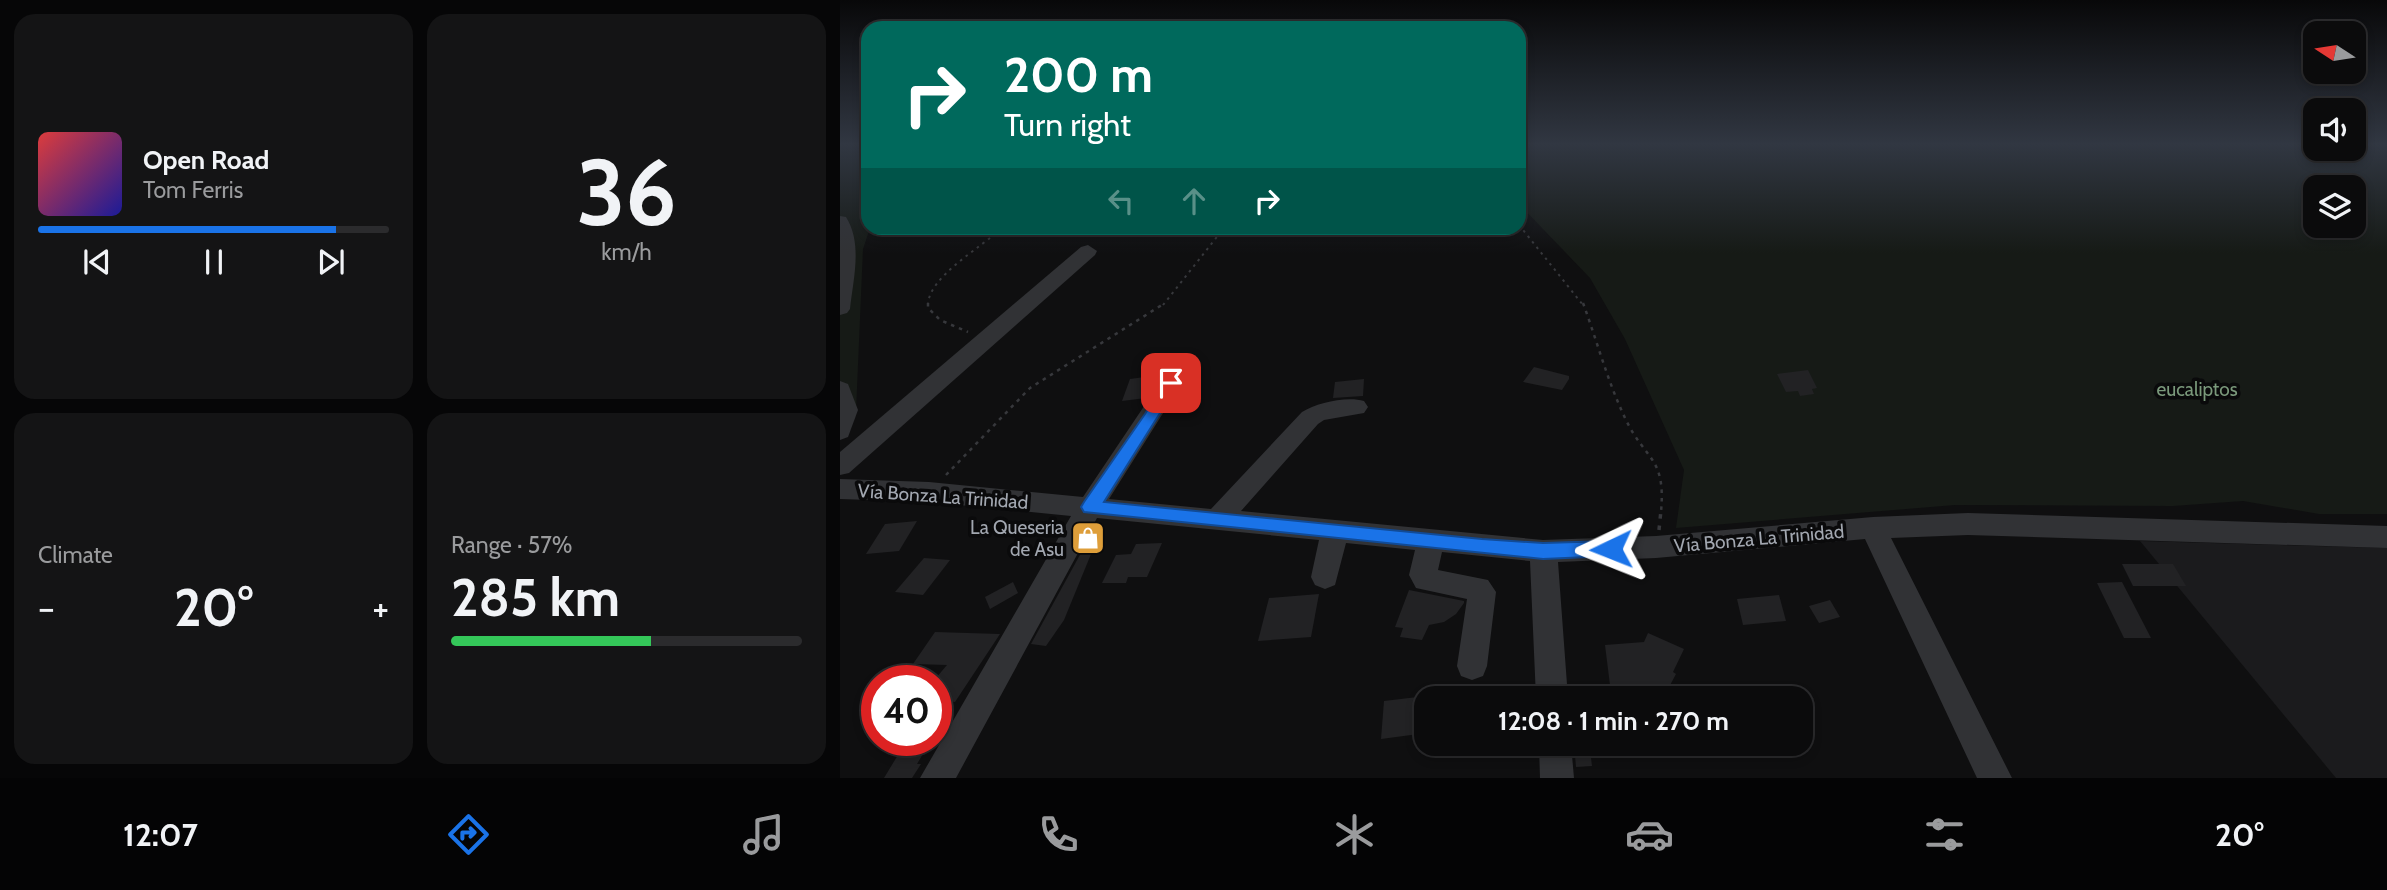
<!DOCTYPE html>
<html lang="en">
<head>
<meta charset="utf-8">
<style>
  body { margin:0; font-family:Cabin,sans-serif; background:#141415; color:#f1f3f6; height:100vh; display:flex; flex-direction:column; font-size:26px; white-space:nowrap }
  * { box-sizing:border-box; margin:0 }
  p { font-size:23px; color:#9a9b9d }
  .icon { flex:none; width:38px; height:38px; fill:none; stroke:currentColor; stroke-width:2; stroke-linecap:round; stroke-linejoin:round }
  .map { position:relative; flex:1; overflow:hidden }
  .panel { display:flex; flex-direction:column; gap:14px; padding:14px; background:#060607; width:840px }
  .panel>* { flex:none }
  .hud { position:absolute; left:21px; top:21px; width:665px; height:214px; border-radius:21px; box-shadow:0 4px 10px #0003,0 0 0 2px #2b2b2d; background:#00695c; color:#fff; overflow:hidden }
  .needle { width:46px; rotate:282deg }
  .tools { position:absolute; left:1463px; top:21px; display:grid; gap:14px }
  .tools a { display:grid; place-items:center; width:63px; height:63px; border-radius:14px; background:#0b0b0c; box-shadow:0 4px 10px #0003,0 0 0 2px #2b2b2d; font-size:35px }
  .speed { position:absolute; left:21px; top:665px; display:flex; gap:14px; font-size:35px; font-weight:700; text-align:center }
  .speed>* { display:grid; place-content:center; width:91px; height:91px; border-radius:50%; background:#0b0b0c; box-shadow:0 4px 10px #0003,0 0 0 2px #2b2b2d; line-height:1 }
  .speed .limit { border:10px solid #d22; background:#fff; color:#111 }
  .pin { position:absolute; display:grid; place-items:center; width:60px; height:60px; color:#fff; margin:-30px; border-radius:14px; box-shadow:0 4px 10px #0006 }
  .me { position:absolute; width:77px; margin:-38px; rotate:268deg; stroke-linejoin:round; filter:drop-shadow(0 0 5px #0008) }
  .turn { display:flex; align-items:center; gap:24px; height:147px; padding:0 28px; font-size:32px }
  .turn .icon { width:91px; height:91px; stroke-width:2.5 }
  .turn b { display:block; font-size:49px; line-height:60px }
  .lanes { display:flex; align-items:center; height:66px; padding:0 28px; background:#0003; justify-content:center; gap:35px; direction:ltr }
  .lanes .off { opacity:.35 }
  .big { font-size:52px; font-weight:700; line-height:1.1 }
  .panel .tile { flex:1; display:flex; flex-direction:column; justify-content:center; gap:10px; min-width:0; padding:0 24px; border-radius:21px; background:#141415 }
  .panel .dial { align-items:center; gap:0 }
  .dial b { font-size:91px; line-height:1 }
  .song { display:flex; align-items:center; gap:21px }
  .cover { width:84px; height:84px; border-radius:10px; background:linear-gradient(135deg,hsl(0 70% 55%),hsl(240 70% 35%)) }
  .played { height:7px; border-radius:4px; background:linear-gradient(90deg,#1a73e8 85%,#2b2b2d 85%) }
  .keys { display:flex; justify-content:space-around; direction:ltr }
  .heat { display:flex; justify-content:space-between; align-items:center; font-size:38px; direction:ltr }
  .charge { height:10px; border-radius:5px; background:linear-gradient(90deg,#34c759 57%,#2b2b2d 0) }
  .panel .tiles { flex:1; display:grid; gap:14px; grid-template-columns:repeat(2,1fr) }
  .trip { position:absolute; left:574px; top:686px; width:399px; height:70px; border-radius:21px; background:#0b0b0c; box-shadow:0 4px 10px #0003,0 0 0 2px #2b2b2d; font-weight:700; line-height:70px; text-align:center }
  .menu { display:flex; height:112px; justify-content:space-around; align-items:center; background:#040405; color:#9a9b9d }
  .menu .icon { width:49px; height:49px }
  .menu .selected { color:#1a73e8 }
  .menu b { font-size:32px; color:#f1f3f6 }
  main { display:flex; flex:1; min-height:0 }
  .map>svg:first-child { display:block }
  .built { fill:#1b1b1d }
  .green { fill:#161a16; fill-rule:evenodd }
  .building { fill:#222224 }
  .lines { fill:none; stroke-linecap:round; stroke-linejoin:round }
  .path-far2 { stroke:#37383c; stroke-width:2; stroke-dasharray:2.5 4.5; stroke-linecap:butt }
  .path-far1 { stroke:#37383c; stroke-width:2.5; stroke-dasharray:3.5 5; stroke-linecap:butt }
  .path { stroke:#37383c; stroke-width:3.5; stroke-dasharray:4.5 7; stroke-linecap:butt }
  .minor { fill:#313235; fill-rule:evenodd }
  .route { fill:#1a73e8; stroke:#114b97; stroke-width:2 }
  .labels { text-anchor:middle; stroke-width:7; stroke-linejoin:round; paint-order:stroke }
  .park-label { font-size:19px; fill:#7a997b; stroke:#0a0a0b }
  .street-label { font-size:19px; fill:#a2a7b0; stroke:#0a0a0b }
  .poi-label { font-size:19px; fill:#a2a7b0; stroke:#0a0a0b; text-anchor:end }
</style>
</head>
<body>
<main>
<section class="panel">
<div class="tiles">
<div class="tile">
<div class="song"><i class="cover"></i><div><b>Open Road</b><p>Tom Ferris</p></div></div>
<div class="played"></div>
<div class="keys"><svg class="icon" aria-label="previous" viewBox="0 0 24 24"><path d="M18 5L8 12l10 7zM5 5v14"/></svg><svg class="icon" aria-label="pause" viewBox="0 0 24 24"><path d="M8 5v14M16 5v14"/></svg><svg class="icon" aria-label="next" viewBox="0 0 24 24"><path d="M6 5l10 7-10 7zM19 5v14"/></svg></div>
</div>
<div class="tile dial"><b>36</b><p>km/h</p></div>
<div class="tile"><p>Climate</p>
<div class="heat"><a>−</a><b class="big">20°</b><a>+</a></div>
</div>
<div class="tile"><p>Range · 57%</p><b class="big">285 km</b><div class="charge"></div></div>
</div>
</section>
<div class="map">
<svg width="1547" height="778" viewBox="0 0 1547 778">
  <rect width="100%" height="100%" fill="#0f0f10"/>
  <!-- built -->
  <path class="built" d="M1300,541L1547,548V778H1496Z"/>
  <!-- green -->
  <g class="green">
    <path d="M0,144H28L30,228L23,249L16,412L0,426Z"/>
    <path d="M679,144H1475V149H1514V144H1547V514H1479L1403,501L1333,506L1115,505L836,528L844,470L785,339L750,278L679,204ZM1475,187H1514V226H1475Z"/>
  </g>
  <!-- building -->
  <g class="building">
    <path d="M694,367L729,376V379L722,390L683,382Z"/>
    <path d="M968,370L977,388L972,389L974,394L960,396L958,391L946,392L937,374Z"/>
    <path d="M319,375L306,398L282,401L290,379Z"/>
    <path d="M524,379L523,396L493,398L495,382Z"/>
    <path d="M77,521L59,551L26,554L45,524Z"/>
    <path d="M258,537L224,620L206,646L191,644L247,542Z"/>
    <path d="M322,543L307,577H288L286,583H262L276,555L291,554L296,544Z"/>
    <path d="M84,558L110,560L83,595L55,592Z"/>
    <path d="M1282,564H1333L1346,586H1293Z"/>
    <path d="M173,582L178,593L150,609L145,597Z"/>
    <path d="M1282,582L1311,638H1284L1257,583Z"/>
    <path d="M569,590L624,601V603L616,614L604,622L589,625L582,640L560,637L563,628L555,627Z"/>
    <path d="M479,594L471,637L418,641L429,598Z"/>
    <path d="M939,595L946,621L903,625L897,599Z"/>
    <path d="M990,600L1000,617L979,623L969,606Z"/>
    <path d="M95,632L160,634L115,702L96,699V678L107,665L73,664Z"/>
    <path d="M808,633L844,649L833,672L836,674L828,689L771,693L765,645L804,642Z"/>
    <path d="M586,696V733L541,739L544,701Z"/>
    <path d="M67,740H91L77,764H81L72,778H44Z"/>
    <path d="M734,744H765L766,756L751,758L752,766L736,767Z"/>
  </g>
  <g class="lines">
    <!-- path-far2 -->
    <g class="path-far2">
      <path d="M679,225L743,305"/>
      <path d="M172,228L227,234L260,228"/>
      <path d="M88,305C88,277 142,247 162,228"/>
      <path d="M323,305L384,228"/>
    </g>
    <!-- path-far1 -->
    <g class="path-far1">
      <path d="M88,303V308L100,320L128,332"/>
      <path d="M743,303C757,341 768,383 786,420C806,461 826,457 821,512"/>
      <path d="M106,475L190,388L325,303"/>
    </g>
    <!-- path -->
    <path class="path" d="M819,530L821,510"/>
    <!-- minor -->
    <g class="minor">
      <path d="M0,216L6,217C23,244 13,280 10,309L7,313L0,315Z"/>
      <path d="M248,245L257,251L255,255L9,473L0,475V452L241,247Z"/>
      <path d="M331,375L339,378L342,383L269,499L371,509L462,412C477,403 506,396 524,401L528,407L524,413L484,420L478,424L401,511L703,540L816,536L1033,517L1128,513L1547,526V548L1128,535L1051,538L1172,778H1137L1025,539L816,558L718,562L728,698H696L690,561L602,552L598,570L648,580L656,592L647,666L643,676L632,680L621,676L617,666L627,599L576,588L569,575L575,550L506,543L495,585L485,589L475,585L471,577L479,540L257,518L116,778H80L231,516L89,502L0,499V479L89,482L243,497L323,378Z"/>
      <path d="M0,381L8,384L18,410L8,437L0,440Z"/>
      <path d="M699,744H731L734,778H700Z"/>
    </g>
  </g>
  <!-- sky -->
  <linearGradient id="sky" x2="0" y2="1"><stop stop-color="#080809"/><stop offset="0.57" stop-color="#313742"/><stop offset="1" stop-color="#313742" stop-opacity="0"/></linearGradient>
  <rect width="1547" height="253" fill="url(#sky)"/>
  <!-- route -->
  <path class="route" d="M331,378L339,383L264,502L642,539L703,543L771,541L778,543L780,549L778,554L771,556L703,559L244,512L241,507L244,502L305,414L326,379Z"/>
  <!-- icons -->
  <defs>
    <g id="shop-square" transform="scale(1.75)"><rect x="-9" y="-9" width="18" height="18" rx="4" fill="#de9e3a" stroke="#0a0a0b"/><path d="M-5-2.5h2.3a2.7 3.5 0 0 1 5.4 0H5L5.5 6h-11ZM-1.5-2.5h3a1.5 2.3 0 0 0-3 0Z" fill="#fff"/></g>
  </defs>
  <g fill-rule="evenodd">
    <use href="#shop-square" x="248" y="538"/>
  </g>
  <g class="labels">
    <!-- park labels -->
    <g class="park-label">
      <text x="1357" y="396">eucaliptos</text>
    </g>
    <!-- street labels -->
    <g class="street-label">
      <text transform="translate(103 496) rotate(4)" y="7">Vía Bonza La Trinidad</text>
      <text transform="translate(919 538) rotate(-5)" y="7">Vía Bonza La Trinidad</text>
    </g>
    <!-- poi labels -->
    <g class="poi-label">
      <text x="224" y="534">La Queseria<tspan x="224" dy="22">de Asu</tspan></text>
    </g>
  </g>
</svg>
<div class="tools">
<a><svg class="needle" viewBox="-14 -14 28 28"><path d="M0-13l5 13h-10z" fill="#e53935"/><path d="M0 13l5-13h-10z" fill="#9a9b9d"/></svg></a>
<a><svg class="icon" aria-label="sound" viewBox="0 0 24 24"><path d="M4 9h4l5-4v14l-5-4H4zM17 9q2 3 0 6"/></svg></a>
<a><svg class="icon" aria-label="layers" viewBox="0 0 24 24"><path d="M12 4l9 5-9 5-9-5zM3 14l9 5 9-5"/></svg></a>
</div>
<div class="speed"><div class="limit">40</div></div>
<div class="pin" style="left:331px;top:383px;background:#d93025"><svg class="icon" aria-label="arrive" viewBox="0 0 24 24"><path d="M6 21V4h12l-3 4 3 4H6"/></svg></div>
<svg class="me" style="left:771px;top:549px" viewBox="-20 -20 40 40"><path d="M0-17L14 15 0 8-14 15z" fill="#1a73e8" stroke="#fff" stroke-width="4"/></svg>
<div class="trip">12:08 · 1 min · 270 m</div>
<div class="hud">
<div class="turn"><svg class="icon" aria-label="right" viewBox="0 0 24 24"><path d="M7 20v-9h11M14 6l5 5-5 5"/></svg><div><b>200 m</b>Turn right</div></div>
<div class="lanes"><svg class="icon off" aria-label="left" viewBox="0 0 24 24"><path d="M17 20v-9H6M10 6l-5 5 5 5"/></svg><svg class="icon off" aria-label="ahead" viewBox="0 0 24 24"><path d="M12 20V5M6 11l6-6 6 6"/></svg><svg class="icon" aria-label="right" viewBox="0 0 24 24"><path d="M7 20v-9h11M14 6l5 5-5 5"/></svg></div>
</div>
</div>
</main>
<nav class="menu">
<b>12:07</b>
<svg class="icon selected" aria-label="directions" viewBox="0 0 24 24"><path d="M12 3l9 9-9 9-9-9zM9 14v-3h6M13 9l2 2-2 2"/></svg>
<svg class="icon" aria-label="music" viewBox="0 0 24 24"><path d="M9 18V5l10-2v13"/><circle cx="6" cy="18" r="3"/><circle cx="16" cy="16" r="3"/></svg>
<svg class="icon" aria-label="phone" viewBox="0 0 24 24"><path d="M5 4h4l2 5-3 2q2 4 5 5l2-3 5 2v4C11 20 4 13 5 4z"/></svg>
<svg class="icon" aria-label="climate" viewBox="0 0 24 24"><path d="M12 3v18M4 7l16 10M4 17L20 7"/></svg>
<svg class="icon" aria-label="car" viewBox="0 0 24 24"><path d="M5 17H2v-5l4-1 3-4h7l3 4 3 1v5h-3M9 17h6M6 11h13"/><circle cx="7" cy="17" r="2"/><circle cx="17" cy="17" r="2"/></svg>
<svg class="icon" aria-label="filters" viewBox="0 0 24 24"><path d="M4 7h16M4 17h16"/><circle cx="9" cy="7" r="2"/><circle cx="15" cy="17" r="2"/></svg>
<b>20°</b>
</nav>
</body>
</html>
